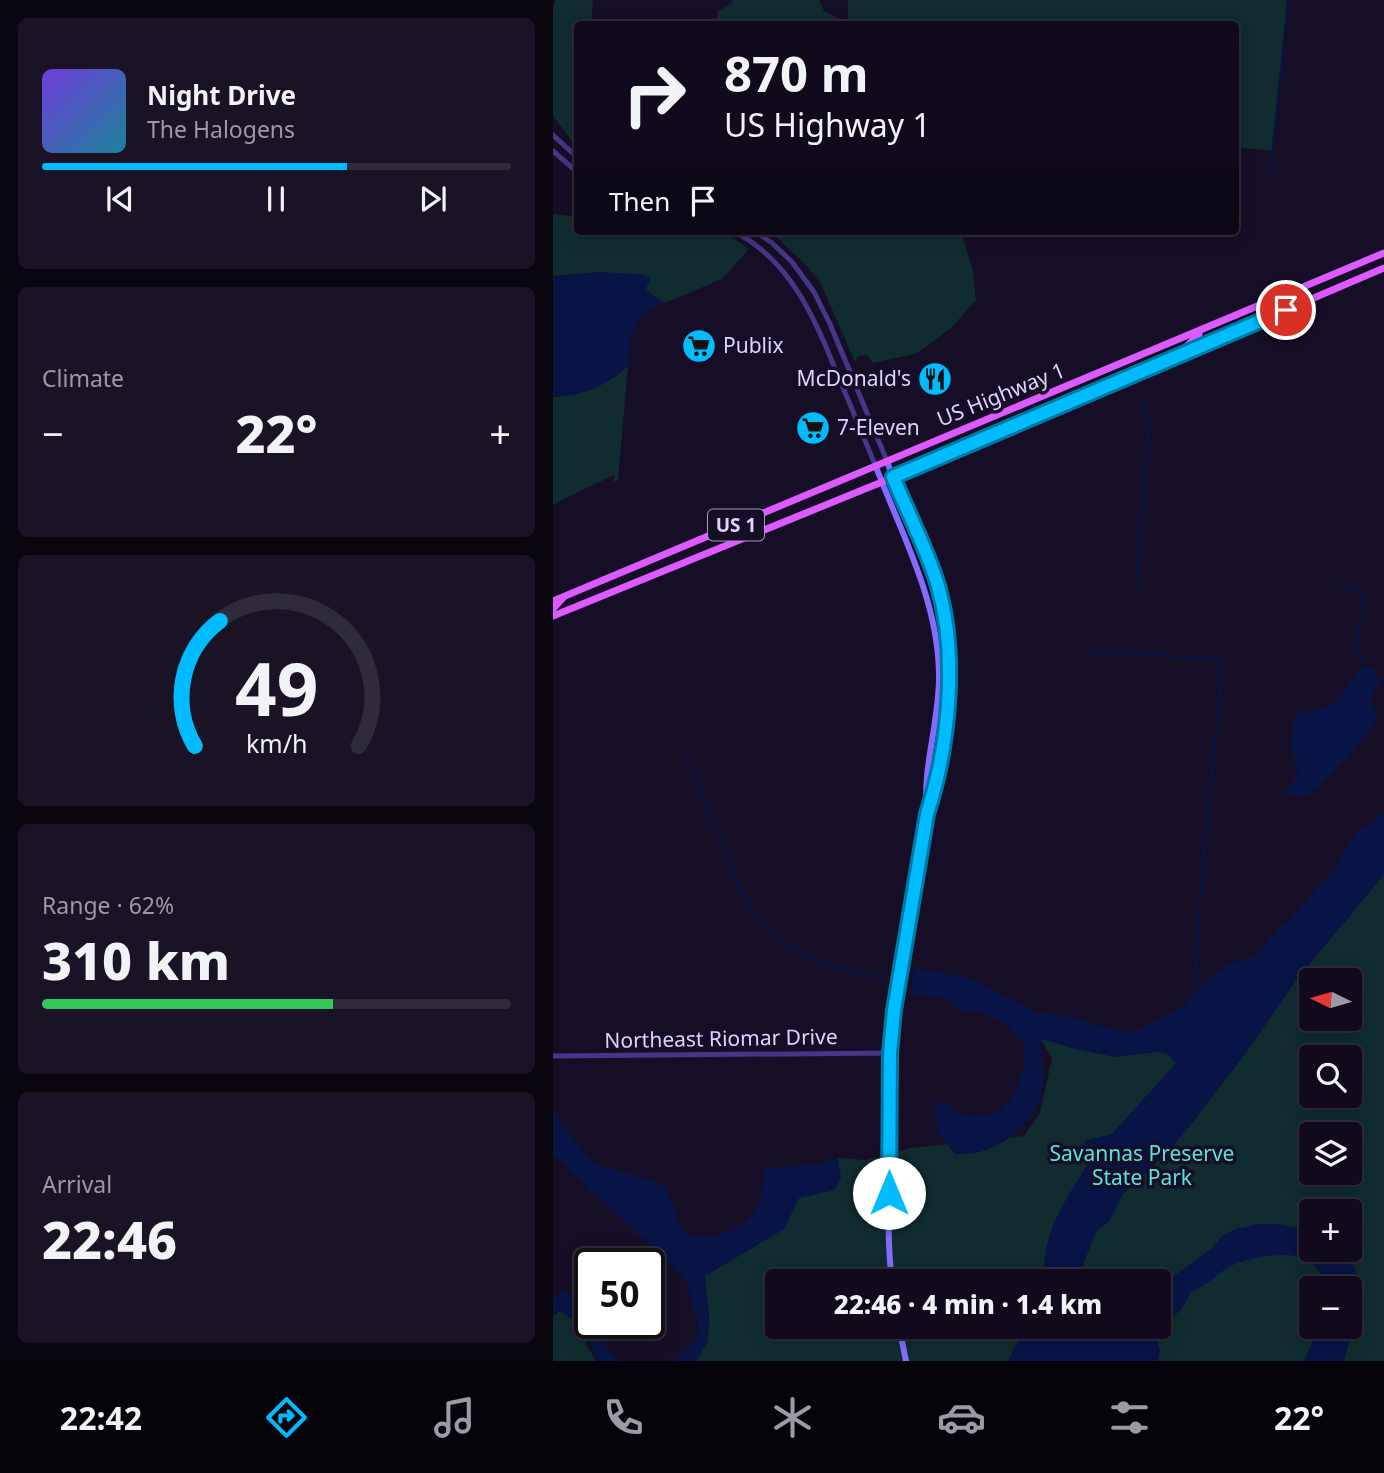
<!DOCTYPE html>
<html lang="en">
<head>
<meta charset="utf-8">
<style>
  body { margin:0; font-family:"Noto Sans",sans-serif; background:#191325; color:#f1f3f6; height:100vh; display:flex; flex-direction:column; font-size:26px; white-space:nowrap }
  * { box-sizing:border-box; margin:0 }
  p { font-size:23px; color:#9c9aa3 }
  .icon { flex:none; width:38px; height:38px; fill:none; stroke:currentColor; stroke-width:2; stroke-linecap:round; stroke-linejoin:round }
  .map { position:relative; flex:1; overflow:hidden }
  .side { display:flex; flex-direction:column; gap:18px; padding:18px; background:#09060f; width:553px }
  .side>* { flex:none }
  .banner { position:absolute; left:21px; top:21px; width:665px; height:214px; border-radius:7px; box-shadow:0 4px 18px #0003,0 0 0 2px #302b3b; background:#100a1c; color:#f1f3f6; overflow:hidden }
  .needle { width:46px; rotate:275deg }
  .fabs { position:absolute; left:746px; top:968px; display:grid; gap:14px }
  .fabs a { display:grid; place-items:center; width:63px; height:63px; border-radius:7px; background:#100a1c; box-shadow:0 4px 18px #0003,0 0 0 2px #302b3b; font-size:35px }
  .speed { position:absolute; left:21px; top:1248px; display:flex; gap:14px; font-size:35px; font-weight:700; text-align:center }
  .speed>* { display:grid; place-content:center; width:91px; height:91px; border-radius:50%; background:#100a1c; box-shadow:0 4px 18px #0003,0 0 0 2px #302b3b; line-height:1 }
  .speed .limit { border:4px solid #111; border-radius:10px; background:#fff; color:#111 }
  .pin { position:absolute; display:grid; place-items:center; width:60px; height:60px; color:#fff; margin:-30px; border:4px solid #fff; border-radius:50%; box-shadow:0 2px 7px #0007 }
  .me { position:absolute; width:77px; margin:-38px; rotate:0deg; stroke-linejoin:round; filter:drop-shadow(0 0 5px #0008) }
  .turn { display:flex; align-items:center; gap:24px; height:147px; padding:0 35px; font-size:32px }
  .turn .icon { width:91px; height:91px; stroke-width:2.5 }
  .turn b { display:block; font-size:49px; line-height:60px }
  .then { display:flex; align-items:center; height:66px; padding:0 35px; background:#0003; gap:14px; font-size:26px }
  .big { font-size:52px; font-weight:800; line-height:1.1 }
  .side .tile { flex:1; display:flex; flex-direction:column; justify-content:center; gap:10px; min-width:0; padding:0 24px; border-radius:10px; background:#191325 }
  .side .dial { align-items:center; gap:0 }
  .dial svg { height:182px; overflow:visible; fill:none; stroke:#302b3b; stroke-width:7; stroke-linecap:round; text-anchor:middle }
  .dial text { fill:#f1f3f6; stroke:none }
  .song { display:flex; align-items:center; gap:21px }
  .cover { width:84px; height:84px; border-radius:10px; background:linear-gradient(135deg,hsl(260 70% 55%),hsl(190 70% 35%)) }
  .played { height:7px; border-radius:4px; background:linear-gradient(90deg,#00bcfe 65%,#302b3b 65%) }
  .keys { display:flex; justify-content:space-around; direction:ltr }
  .heat { display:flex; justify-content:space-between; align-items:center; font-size:38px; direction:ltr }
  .charge { height:10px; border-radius:5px; background:linear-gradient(90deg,#34c759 62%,#302b3b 0) }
  .trip { position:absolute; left:212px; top:1269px; width:406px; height:70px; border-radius:7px; background:#100a1c; box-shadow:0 4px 18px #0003,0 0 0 2px #302b3b; font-weight:800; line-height:70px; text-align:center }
  .menu { display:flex; height:112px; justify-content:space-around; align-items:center; background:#06040b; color:#9c9aa3 }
  .menu .icon { width:49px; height:49px }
  .menu .on { color:#00bcfe }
  .menu b { font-size:32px; color:#f1f3f6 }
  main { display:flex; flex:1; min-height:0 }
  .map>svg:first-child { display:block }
  .green { fill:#102c30; fill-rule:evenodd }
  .water { fill:#071445 }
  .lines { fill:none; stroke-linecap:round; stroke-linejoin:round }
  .stream { stroke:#071445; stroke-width:2 }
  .tertiary { stroke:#463687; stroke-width:5 }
  .secondary { stroke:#856aff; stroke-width:6 }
  .primary { stroke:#dc5aff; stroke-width:7 }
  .route-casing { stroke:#007aa5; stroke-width:18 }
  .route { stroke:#00bcfe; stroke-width:12 }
  .labels { text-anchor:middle; stroke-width:7; stroke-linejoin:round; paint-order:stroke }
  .shield { fill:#160e26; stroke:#a398be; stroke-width:2 }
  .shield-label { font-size:19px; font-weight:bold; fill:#dfd3ff }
  .poi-label { font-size:21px; fill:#dfd3ff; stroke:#160e26; text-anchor:start }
  .street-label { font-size:21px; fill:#dfd3ff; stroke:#160e26 }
  .park-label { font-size:21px; fill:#58e5d9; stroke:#160e26 }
</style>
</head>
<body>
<main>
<section class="side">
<div class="tile">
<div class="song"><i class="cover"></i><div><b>Night Drive</b><p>The Halogens</p></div></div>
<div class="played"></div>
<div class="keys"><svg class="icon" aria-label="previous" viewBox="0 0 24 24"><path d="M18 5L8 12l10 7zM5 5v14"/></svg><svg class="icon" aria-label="pause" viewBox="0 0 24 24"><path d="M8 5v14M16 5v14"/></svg><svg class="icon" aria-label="next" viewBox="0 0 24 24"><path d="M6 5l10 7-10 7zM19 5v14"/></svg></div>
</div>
<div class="tile"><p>Climate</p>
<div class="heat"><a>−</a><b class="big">22°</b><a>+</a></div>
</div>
<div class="tile dial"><svg viewBox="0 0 100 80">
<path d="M14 69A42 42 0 1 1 86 69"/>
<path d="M14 69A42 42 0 0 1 25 14" stroke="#00bcfe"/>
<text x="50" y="56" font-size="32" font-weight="700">49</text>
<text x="50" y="72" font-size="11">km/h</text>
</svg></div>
<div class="tile"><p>Range · 62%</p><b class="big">310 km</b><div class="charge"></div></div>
<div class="tile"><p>Arrival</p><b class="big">22:46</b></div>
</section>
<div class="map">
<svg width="831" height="1361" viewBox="0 0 831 1361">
  <rect width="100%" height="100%" fill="#160e26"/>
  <!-- green -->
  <g class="green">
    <path d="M3,0H40L38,24H24V148L0,116V6Z"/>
    <path d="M179,0H266L271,11L295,24V0H734L720,151L683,147L682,24H165L161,18L164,19L165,11L179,3Z"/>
    <path d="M2,214L24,217V231H164L180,238L196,249L169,279L112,303L99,295L93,289L50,272L0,276V215Z"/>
    <path d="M217,231H411L410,238L420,271L423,300L398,328L365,353L320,363L314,355L305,356L302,362L268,284L254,266Z"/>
    <path d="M75,366L65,480L61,482V475L0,504V397C30,395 53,386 75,366Z"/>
    <path d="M831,843V1361H140L155,1341L150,1274L241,1197L283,1186L285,1158L312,1160L358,1148L471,1136L487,1113L499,1058L483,1032L601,1042L630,1057ZM758,980H796V1018H758ZM758,1057H796V1096H758ZM758,1134H796V1172H758ZM758,1211H796V1250H758ZM224,1281H606V1326H224ZM758,1288H796V1326H758Z"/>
    <path d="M6,1312L15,1313L43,1361H0V1316Z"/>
  </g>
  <!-- water -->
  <g class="water">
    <path d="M50,272L93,275L97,279L93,289L99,295L112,303C77,317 78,332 75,366C53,386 29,396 0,397V276Z"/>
    <path d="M810,667L820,669L826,684L816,699L825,716C821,730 764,795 749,797C744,798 739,794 734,792L733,788L737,787L745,773L738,744L741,716C752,709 766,713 778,705C792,697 797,678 810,667Z"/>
    <path d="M831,811V875L744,979L693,1053L636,1127L614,1153L570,1194L557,1220L543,1232L531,1262L529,1276L533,1281H491C489,1233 509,1206 533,1167L534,1162L524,1159L525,1150L534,1140L559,1134L623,1063L614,1054L604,1052L563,1057L521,1049L490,1039C485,1046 491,1065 491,1076C490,1120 446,1158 402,1154L385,1133L381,1104L391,1101L402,1112L419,1116L442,1113L447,1110L459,1098L464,1087L471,1065V1045L454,1024L429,1013L407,1010L392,999L358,994L362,968L416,978L484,1012L525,1019L567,1032L584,1031L632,1005L645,988L677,963L702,957L729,925L735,921L780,870L804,830L820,823Z"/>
    <path d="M0,1109L13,1131L45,1167H55L111,1185L131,1234C156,1243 191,1231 204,1207C210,1197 210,1180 212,1169L270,1164L279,1158H285L288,1178L282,1190L246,1198L231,1229L152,1276C154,1308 164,1333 143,1361H122L144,1339L145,1322L133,1280L0,1154Z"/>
    <path d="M707,1224H726L758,1231V1250H793L805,1277L798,1334L791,1361H751L766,1327L796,1326V1288H772C770,1278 765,1266 755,1260C736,1250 699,1257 680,1265C665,1272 654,1286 638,1292L628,1310L608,1326L602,1335L607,1350L605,1361H455L472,1327L606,1326V1287L660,1247L669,1236L682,1229Z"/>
    <path d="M11,1291L34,1313L37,1323H39L55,1350L65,1361H46L23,1323L8,1311L0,1314V1298Z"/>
  </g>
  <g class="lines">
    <!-- stream -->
    <g class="stream">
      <path d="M717,174L735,0"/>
      <path d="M781,586L809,589L810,591L804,644L812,668"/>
      <path d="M583,589L596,424L588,396"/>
      <path d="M529,651L670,659L648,886L642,980"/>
      <path d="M825,682L831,676"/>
      <path d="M129,745L190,895C223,952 269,967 331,978"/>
    </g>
    <!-- tertiary -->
    <g class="tertiary">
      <path d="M0,135L24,157"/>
      <path d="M0,151L24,172"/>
      <path d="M180,231C238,260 262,319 285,376C298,406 310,436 323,467"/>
      <path d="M202,231L219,243L239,262L261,292L277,324L334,461"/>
      <path d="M0,1056L337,1053"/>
    </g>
    <!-- secondary -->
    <g class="secondary">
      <path d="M334,461C356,525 393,583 396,651C400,726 377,798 364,870C353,931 340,992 337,1054C335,1090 336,1128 336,1165C336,1203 334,1243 339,1281"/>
      <path d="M323,467C349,535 385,600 386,674C387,721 369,766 374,812"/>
      <path d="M346,1326L353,1361"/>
    </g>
    <!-- primary -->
    <g class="primary">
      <path d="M627,353L646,334"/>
      <path d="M0,601L831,253"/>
      <path d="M0,609L10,598"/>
      <path d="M0,616L329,482L831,268"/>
    </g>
  </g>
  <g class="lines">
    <!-- route casing -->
    <g class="route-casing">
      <path id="route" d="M336,1193L337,1053L341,1010L374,814C396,746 405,656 385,586C375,551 354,511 340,477L733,310"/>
    </g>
    <!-- route -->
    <use href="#route" class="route"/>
  </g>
  <!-- icons -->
  <defs>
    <g id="supermarket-disc" transform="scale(1.75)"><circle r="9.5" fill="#00bcfe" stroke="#160e26"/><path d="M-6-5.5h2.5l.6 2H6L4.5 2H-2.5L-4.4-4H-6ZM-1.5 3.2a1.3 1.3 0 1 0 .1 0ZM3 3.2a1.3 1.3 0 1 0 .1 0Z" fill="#111"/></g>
    <g id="restaurant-disc" transform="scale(1.75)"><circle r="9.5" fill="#00bcfe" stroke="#160e26"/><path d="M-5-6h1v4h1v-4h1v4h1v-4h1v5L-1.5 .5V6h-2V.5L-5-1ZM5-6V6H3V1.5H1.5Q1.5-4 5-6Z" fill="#111"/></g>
  </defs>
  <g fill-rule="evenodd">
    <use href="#supermarket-disc" x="146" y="346"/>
    <use href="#restaurant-disc" x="382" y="379"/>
    <use href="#supermarket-disc" x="260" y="428"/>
  </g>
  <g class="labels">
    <!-- shield labels -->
    <rect class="shield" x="155" y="509.5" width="56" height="31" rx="5"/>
    <g class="shield-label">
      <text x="183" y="532">US 1</text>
    </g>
    <!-- poi labels -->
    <g class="poi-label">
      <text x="170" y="353">Publix</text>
      <text x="358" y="386" text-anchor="end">McDonald's</text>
      <text x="284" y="435">7-Eleven</text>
    </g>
    <!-- street labels -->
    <g class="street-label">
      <text transform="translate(448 395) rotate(-22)" y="7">US Highway 1</text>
      <text transform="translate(168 1039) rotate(-1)" y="7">Northeast Riomar Drive</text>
    </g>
    <!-- park labels -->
    <g class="park-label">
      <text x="589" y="1161">Savannas Preserve<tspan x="589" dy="24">State Park</tspan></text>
    </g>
  </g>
</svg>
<div class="fabs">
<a><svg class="needle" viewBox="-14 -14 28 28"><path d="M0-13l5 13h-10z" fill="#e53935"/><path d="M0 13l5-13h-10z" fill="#9c9aa3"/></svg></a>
<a><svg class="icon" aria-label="search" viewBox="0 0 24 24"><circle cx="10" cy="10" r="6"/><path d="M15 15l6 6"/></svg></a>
<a><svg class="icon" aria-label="layers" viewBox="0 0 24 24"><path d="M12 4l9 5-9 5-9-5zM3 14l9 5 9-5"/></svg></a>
<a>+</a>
<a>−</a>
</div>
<div class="speed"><div class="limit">50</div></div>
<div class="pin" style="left:733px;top:310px;background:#d93025"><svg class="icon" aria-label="arrive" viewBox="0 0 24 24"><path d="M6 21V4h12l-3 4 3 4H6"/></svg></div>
<svg class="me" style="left:336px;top:1193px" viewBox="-20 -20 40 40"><circle r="19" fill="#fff"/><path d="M0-13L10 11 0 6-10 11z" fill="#00bcfe"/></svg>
<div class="trip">22:46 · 4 min · 1.4 km</div>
<div class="banner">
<div class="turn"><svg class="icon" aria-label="right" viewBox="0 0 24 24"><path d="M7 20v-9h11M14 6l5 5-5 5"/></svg><div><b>870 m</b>US Highway 1</div></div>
<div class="then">Then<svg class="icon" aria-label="arrive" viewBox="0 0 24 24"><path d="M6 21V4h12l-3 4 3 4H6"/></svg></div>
</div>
</div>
</main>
<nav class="menu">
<b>22:42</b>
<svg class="icon on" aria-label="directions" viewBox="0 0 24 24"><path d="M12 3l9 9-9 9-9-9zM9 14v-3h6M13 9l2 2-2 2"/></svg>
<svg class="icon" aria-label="music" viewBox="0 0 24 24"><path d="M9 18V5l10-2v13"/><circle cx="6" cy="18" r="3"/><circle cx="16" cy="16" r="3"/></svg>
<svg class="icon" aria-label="phone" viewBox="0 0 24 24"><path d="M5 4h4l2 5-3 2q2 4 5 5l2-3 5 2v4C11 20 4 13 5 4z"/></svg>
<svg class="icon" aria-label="climate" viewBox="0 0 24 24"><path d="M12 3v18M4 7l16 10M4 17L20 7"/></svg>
<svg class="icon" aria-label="car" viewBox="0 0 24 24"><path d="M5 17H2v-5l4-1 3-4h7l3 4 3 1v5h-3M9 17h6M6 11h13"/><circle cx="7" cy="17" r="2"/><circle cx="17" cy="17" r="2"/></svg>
<svg class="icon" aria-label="filters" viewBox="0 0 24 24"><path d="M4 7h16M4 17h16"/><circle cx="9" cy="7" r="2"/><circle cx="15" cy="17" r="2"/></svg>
<b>22°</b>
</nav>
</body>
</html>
